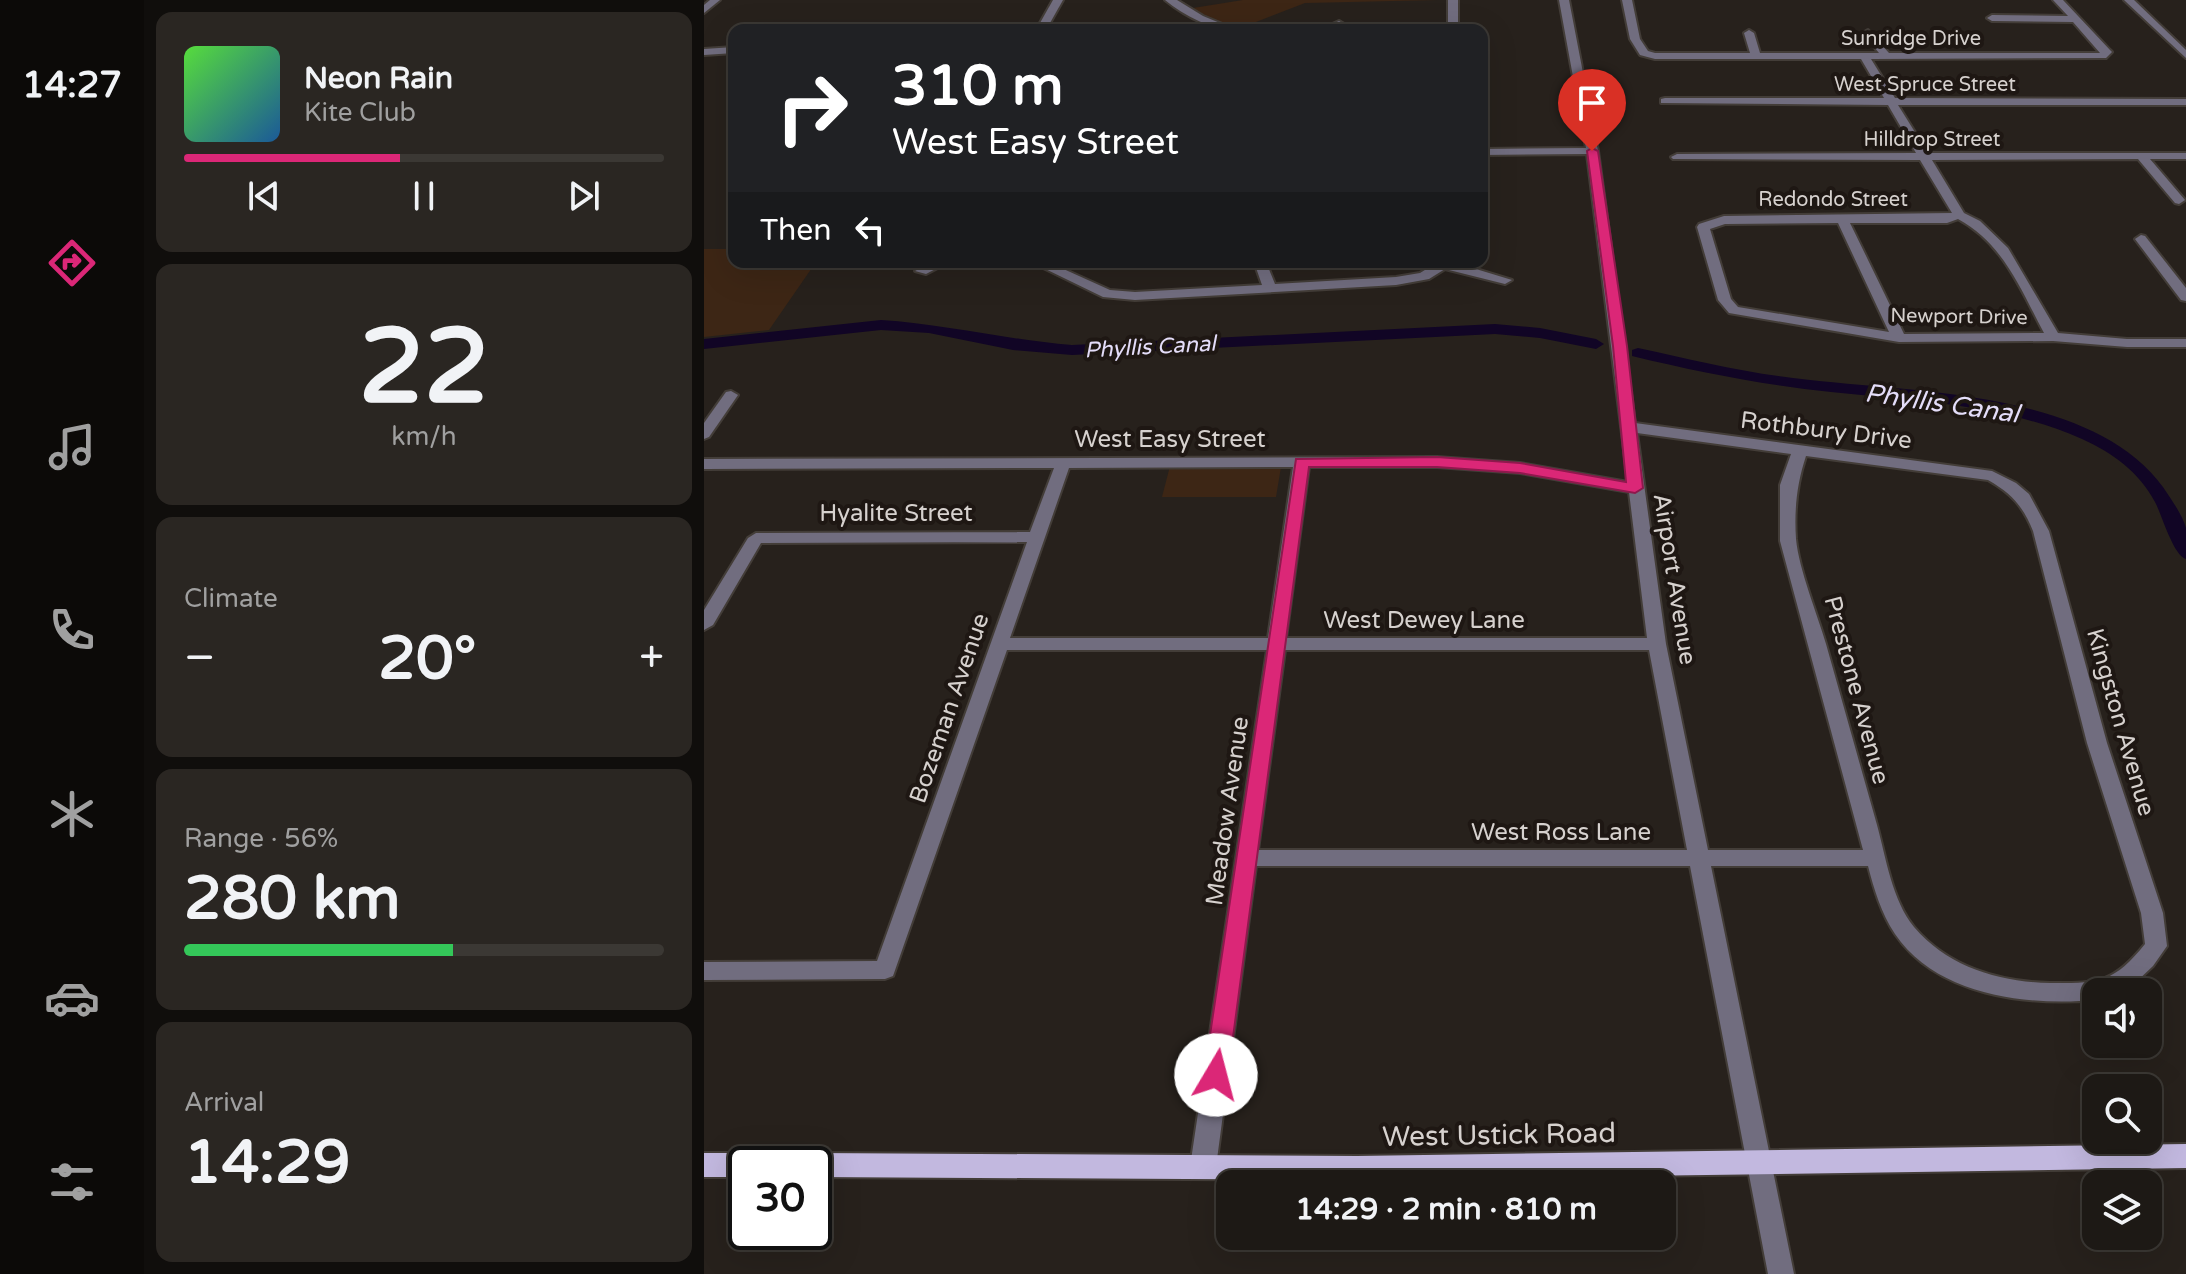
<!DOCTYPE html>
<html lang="en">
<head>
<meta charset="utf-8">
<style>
  body { margin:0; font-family:"Varela Round",sans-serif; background:#2a2622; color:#f1f3f6; height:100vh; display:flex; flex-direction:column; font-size:30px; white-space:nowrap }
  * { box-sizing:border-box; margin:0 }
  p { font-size:26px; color:#a0a0a0 }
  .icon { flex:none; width:44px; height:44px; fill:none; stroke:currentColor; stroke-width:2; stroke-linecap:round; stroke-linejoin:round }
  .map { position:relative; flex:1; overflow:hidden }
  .drawer { display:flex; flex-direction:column; gap:12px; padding:12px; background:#100e0c; width:560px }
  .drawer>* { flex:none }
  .hud { position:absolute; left:24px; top:24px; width:760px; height:244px; border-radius:16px; box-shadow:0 8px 32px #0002,0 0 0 2px #3b3834; background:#202124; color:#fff; overflow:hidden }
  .buttons { position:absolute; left:1378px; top:978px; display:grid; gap:16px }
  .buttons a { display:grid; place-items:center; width:80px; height:80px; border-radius:16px; background:#1d1915; box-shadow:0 8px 32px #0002,0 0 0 2px #3b3834; font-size:40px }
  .speed { position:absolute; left:24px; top:1146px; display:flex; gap:16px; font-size:40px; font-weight:700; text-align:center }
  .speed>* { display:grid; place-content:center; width:104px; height:104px; border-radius:50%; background:#1d1915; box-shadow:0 8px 32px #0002,0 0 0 2px #3b3834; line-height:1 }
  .speed .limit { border:4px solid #111; border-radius:12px; background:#fff; color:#111 }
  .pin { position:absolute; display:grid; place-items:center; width:68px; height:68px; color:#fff; margin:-82px -34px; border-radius:50% 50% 50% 0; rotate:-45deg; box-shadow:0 0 8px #0007 }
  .pin .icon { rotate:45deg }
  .me { position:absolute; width:88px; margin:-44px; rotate:8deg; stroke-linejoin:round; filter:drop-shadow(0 0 6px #0008) }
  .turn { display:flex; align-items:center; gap:28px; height:168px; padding:0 32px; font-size:36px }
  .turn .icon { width:104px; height:104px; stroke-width:2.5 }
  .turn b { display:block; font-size:56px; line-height:68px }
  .then { display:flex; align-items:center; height:76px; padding:0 32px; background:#0003; gap:16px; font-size:30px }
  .big { font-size:60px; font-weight:800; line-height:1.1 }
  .drawer .card { flex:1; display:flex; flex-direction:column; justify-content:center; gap:12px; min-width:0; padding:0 28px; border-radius:16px; background:#2a2622 }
  .drawer .dial { align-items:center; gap:0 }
  .dial b { font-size:104px; line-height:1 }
  .song { display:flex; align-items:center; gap:24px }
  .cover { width:96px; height:96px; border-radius:12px; background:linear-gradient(135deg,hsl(110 70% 55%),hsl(210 70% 35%)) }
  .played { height:8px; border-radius:4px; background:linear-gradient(90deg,#db2777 45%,#3b3834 45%) }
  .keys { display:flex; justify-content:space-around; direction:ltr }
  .heat { display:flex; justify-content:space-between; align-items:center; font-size:44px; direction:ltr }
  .charge { height:12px; border-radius:6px; background:linear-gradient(90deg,#34c759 56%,#3b3834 0) }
  .trip { position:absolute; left:512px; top:1170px; width:460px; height:80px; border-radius:16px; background:#1d1915; box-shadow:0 8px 32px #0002,0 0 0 2px #3b3834; font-weight:800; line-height:80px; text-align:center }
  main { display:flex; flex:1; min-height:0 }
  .tabs { display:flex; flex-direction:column; width:144px; justify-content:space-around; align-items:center; background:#0c0a08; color:#a0a0a0 }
  .tabs .icon { width:56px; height:56px }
  .tabs .current { color:#db2777 }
  .tabs b { font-size:36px; color:#f1f3f6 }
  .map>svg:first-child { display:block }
  .green { fill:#3d2615 }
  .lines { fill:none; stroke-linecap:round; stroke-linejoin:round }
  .canal { fill:#110525; fill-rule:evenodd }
  .minor-casing { stroke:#433d38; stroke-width:4 }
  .major-casing { stroke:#433d38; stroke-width:4 }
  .minor { fill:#716d7f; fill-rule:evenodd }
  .major { fill:#c2b8df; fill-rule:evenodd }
  .route { fill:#db2777; stroke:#8e194d; stroke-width:2 }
  .labels { text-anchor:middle; stroke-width:8; stroke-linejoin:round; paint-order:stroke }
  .far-street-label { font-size:20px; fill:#d6d1ce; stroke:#1e1713 }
  .far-water-label { font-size:22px; font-style:italic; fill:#e4ddf9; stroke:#1e1713 }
  .street-label { font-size:24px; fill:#d6d1ce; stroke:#1e1713 }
  .water-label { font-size:26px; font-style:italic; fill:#e4ddf9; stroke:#1e1713 }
  .near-street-label { font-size:28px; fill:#d6d1ce; stroke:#1e1713 }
</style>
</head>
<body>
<main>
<nav class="tabs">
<b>14:27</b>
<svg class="icon current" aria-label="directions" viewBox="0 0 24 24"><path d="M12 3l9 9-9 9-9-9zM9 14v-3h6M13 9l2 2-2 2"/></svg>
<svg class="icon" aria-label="music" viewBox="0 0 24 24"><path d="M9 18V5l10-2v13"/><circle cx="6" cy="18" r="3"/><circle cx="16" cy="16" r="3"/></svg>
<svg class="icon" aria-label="phone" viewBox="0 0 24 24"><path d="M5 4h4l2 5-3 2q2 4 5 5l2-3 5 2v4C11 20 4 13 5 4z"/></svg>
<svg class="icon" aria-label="climate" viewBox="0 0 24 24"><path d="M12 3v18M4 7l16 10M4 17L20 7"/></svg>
<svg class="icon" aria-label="car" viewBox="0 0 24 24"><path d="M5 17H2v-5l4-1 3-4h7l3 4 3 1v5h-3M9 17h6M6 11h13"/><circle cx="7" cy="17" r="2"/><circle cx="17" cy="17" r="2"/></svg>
<svg class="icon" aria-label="filters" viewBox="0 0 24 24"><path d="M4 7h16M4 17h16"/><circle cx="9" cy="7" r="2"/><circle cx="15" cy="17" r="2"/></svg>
</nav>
<section class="drawer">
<div class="card">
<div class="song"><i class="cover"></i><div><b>Neon Rain</b><p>Kite Club</p></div></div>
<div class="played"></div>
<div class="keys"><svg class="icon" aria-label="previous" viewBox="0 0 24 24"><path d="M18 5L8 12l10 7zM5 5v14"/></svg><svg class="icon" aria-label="pause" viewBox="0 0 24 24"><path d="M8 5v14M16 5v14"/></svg><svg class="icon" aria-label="next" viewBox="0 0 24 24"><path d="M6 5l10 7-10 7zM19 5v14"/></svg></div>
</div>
<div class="card dial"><b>22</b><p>km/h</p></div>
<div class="card"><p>Climate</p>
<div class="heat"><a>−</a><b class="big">20°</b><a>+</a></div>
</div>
<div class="card"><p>Range · 56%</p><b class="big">280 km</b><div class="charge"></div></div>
<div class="card"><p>Arrival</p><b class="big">14:29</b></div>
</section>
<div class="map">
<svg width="1482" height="1274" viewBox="0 0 1482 1274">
  <rect width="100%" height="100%" fill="#27211c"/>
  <!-- green -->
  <g class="green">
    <path d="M539,0H734L601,3L534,29L510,21L489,8Z"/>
    <path d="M0,249H30V262H112L65,330L0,337Z"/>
    <path d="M466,466L577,467L572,497H458Z"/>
  </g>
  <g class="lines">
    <!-- canal -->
    <g class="canal">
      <path d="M177,320C241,324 304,340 368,345L791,324L836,328L892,339L900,344L892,349L836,338L791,334L368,355L309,350L225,333L177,330L0,349V339Z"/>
      <path d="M934,348C985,359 1037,372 1089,378C1202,393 1397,387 1465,496C1471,505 1479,517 1482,528C1482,537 1482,549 1482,559C1469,555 1458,515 1451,502C1435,472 1409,453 1378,439C1299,404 1211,401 1127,392C1060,385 994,372 928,356V350Z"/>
    </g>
    <!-- minor casing -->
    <g class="minor-casing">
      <g id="minor">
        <path d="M6,0H16L0,13V5Z"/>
        <path d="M349,0H359L342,30H332Z"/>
        <path d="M461,0H473L499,16L533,30C507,30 481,16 461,0Z"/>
        <rect x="744" y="0" width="10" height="30"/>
        <path d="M855,0H865L894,151L931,423L1288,471L1312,483L1325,494L1345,531L1403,743L1459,913L1463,946L1449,966L1429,985L1418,992H1392V1000C1323,1006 1233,996 1191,934C1177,913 1170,889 1164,866H1007L1090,1274H1064L986,866H552L512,1167L508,1175L499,1178L490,1175L486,1167L563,650H303L189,976L181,979L0,980V962L173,961L323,542L57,543L9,625L0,630V610L44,538L52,533L326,532L350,468L0,469V459L733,457L816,463L924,482L883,154L778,155V149L882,148ZM933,433L1087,454L1076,485V541L1159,850H1004L962,644ZM1102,456L1284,480C1307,493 1319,506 1329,531L1383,743L1437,913L1441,944C1409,984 1394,983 1346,983C1295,982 1244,967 1210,927C1188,900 1182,858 1173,825C1156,765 1139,704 1122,644C1113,613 1095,570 1092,539C1090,510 1093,483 1102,456ZM589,467L564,638H306L365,468ZM605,467H733L816,473L925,492L943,638H582ZM581,650H945L983,850H554Z"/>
        <path d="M918,0H928L936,39L944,51L951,53H1046L1040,33L1045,30L1050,33L1056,53H1175L1159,33L1164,30L1185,53H1396L1369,22L1288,21L1283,18L1288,15L1364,16L1349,0H1359L1406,50L1408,52L1402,58L1167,59L1191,98L1482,99V105H1194L1224,153H1482V159H1446L1481,200L1475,204L1471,203L1434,159L1228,160L1260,213L1276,221L1304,248L1354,333L1423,339H1482V347H1423L1349,341L1195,342L1025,313L1014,300L993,227L995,224L1020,216L1248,213L1216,160L969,159L967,157L973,154L1212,153L1184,105L957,103V99L961,98H1180L1157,59H951L936,55L926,39ZM1254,219C1299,243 1317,290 1340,333L1200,334L1146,223H1243ZM1134,223L1185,332L1034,307L1027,299L1006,229L1021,224Z"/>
        <path d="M1420,0H1430L1482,50V58Z"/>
        <path d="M635,21L640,24L638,26L615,30Z"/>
        <path d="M30,47V53L0,55V49Z"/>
        <path d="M1437,235L1441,236L1482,288V301L1477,300L1431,239Z"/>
        <path d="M228,262H245L222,274L211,271Z"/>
        <path d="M327,262H344L406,290L431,292L558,285L550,262H562L571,284L692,277L716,273L734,262H749L808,280L801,284L741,269L725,279L692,285L431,300L399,297Z"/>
        <path d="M27,391L34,395L5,437L0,439V423L22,392Z"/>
      </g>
    </g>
    <!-- major casing -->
    <g class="major-casing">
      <g id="major">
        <path d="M1482,1144V1168L653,1180L110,1177V1164H96L100,1156L110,1153L653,1156Z"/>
        <path d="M0,1153H42L52,1156L56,1164H42V1177H0Z"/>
      </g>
    </g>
    <!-- minor -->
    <use href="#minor" class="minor"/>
    <!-- major -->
    <use href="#major" class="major"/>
  </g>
  <!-- route -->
  <path class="route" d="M888,148L894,151L923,346L939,488L931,493L816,473L733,467H605L524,1075L521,1082L512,1085L504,1082L500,1075L592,459L733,457L816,463L922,482L909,346L883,151Z"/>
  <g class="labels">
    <!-- far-street labels -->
    <g class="far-street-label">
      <text x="1207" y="45">Sunridge Drive</text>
      <text x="1221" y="91">West Spruce Street</text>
      <text x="1228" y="146">Hilldrop Street</text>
      <text x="1129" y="206">Redondo Street</text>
      <text transform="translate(1255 316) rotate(1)" y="7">Newport Drive</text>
    </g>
    <!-- far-water labels -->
    <g class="far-water-label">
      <text transform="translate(446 346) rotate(-3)" y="8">Phyllis Canal</text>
    </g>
    <!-- street labels -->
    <g class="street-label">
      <text transform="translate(1122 430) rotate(7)" y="8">Rothbury Drive</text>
      <text x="466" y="447">West Easy Street</text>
      <text x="192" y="521">Hyalite Street</text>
      <text transform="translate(971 579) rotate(81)" y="8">Airport Avenue</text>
      <text x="720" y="628">West Dewey Lane</text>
      <text transform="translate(1153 690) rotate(75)" y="8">Prestone Avenue</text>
      <text transform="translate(245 708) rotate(-71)" y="8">Bozeman Avenue</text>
      <text transform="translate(1417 722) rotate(74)" y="8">Kingston Avenue</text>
      <text transform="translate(523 811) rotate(-82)" y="8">Meadow Avenue</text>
      <text x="857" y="840">West Ross Lane</text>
    </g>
    <!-- water labels -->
    <g class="water-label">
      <text transform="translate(1238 403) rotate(8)" y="9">Phyllis Canal</text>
    </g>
    <!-- near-street labels -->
    <g class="near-street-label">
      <text transform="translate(795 1134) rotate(-1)" y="10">West Ustick Road</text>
    </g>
  </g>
</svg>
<div class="buttons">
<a><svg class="icon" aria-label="sound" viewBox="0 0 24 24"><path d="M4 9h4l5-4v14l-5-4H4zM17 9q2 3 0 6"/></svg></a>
<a><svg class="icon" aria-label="search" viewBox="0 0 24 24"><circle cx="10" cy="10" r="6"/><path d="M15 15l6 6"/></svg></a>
<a><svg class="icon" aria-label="layers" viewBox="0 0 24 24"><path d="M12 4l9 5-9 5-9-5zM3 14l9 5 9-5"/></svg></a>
</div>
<div class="speed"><div class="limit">30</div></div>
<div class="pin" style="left:888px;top:151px;background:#d93025"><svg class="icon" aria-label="arrive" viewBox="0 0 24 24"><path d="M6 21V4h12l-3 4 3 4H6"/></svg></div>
<svg class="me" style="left:512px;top:1075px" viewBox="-20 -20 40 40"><circle r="19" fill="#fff"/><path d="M0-13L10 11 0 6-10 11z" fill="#db2777"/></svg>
<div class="trip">14:29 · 2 min · 810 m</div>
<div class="hud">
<div class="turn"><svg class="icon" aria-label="right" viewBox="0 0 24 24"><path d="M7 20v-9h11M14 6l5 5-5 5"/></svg><div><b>310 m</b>West Easy Street</div></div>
<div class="then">Then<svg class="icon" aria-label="left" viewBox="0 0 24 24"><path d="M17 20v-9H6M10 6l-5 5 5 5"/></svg></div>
</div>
</div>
</main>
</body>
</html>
